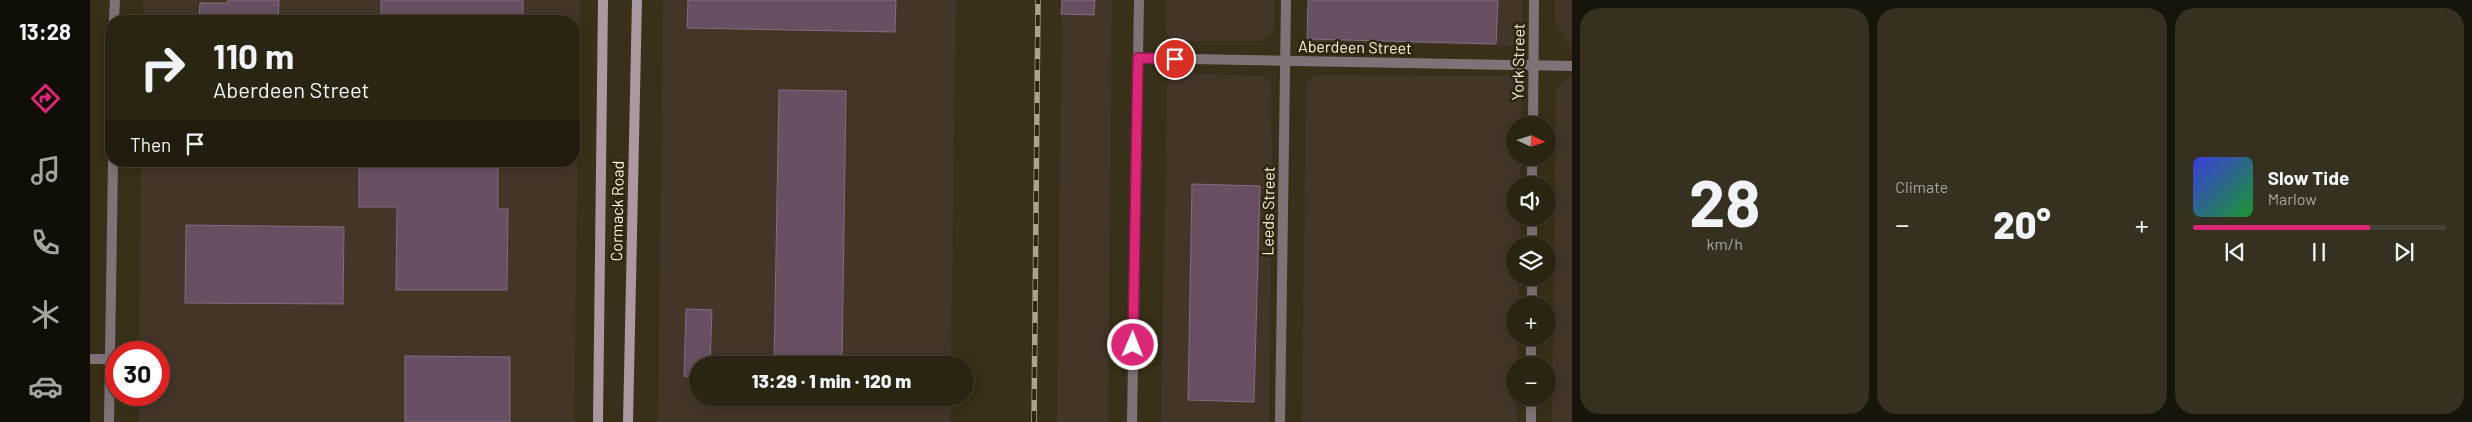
<!DOCTYPE html>
<html lang="en">
<head>
<meta charset="utf-8">
<style>
  body { margin:0; font-family:Barlow,sans-serif; background:#363020; color:#f1f3f6; height:100vh; display:flex; flex-direction:column; font-size:19px; white-space:nowrap }
  * { box-sizing:border-box; margin:0 }
  p { font-size:16px; color:#a5a49f }
  .icon { flex:none; width:28px; height:28px; fill:none; stroke:currentColor; stroke-width:2; stroke-linecap:round; stroke-linejoin:round }
  .map { position:relative; flex:1; overflow:hidden }
  .sheet { display:flex; flex-direction:column; gap:8px; padding:8px; background:#17140a; width:900px }
  .sheet>* { flex:none }
  .top-card { position:absolute; left:15px; top:15px; width:475px; height:152px; border-radius:20px; box-shadow:0 2px 12px #0003,0 0 0 1px #464132; background:#2a2412; color:#f1f3f6; overflow:hidden }
  .needle { width:32px; rotate:94deg }
  .controls { position:absolute; left:1416px; top:116px; display:grid; gap:10px }
  .controls a { display:grid; place-items:center; width:50px; height:50px; border-radius:50%; background:#2a2412; box-shadow:0 2px 12px #0003,0 0 0 1px #464132; font-size:25px }
  .speed { position:absolute; left:15px; top:341px; display:flex; gap:10px; font-size:25px; font-weight:700; text-align:center }
  .speed>* { display:grid; place-content:center; width:65px; height:65px; border-radius:50%; background:#2a2412; box-shadow:0 2px 12px #0003,0 0 0 1px #464132; line-height:1 }
  .speed .limit { border:8px solid #d22; background:#fff; color:#111 }
  .pin { position:absolute; display:grid; place-items:center; width:42px; height:42px; color:#fff; margin:-21px; border:2px solid #fff; border-radius:50%; box-shadow:0 1px 5px #0007 }
  .me { position:absolute; width:55px; margin:-28px; rotate:1deg; stroke-linejoin:round; filter:drop-shadow(0 0 4px #0008) }
  .turn { display:flex; align-items:center; gap:18px; height:105px; padding:0 25px; font-size:22px }
  .turn .icon { width:65px; height:65px; stroke-width:2.5 }
  .turn b { display:block; font-size:35px; line-height:42px }
  .then { display:flex; align-items:center; height:48px; padding:0 25px; background:#0003; gap:10px; font-size:19px }
  .big { font-size:38px; font-weight:800; line-height:1.1 }
  .sheet .card { flex:1; display:flex; flex-direction:column; justify-content:center; gap:8px; min-width:0; padding:0 18px; border-radius:20px; background:#363020 }
  .sheet .dial { align-items:center; gap:0 }
  .dial b { font-size:65px; line-height:1 }
  .song { display:flex; align-items:center; gap:15px }
  .cover { width:60px; height:60px; border-radius:8px; background:linear-gradient(135deg,hsl(240 70% 55%),hsl(130 70% 35%)) }
  .played { height:5px; border-radius:2px; background:linear-gradient(90deg,#db2777 70%,#464132 70%) }
  .keys { display:flex; justify-content:space-around; direction:ltr }
  .heat { display:flex; justify-content:space-between; align-items:center; font-size:28px; direction:ltr }
  .sheet .tiles { flex:1; display:grid; gap:8px; grid-template-columns:repeat(3,1fr) }
  .trip { position:absolute; left:599px; top:356px; width:285px; height:50px; border-radius:25px; background:#2a2412; box-shadow:0 2px 12px #0003,0 0 0 1px #464132; font-weight:800; line-height:50px; text-align:center }
  main { display:flex; flex:1; min-height:0 }
  .dock { display:flex; flex-direction:column; width:90px; justify-content:space-around; align-items:center; background:#110e07; color:#a5a49f }
  .dock .icon { width:35px; height:35px }
  .dock .active { color:#db2777 }
  .dock b { font-size:22px; color:#f1f3f6 }
  .map>svg:first-child { display:block }
  .industrial { fill:#443529 }
  .building { fill:#665062; stroke:#836c7f }
  .lines { fill:none; stroke-linecap:round; stroke-linejoin:round }
  .street { stroke:#807378; stroke-width:10 }
  .secondary { stroke:#ac98a0; stroke-width:10 }
  .rail-casing { stroke:#aaa391; stroke-width:5.5 }
  .rail { stroke:#2e260e; stroke-width:4; stroke-dasharray:11; stroke-linecap:butt }
  .route-casing { stroke:#8e194d; stroke-width:12 }
  .route { stroke:#db2777; stroke-width:9 }
  .labels { text-anchor:middle; stroke-width:5; stroke-linejoin:round; paint-order:stroke }
  .street-label { font-size:16px; fill:#f8f3e4; stroke:#2e260e }
</style>
</head>
<body>
<main>
<nav class="dock">
<b>13:28</b>
<svg class="icon active" aria-label="directions" viewBox="0 0 24 24"><path d="M12 3l9 9-9 9-9-9zM9 14v-3h6M13 9l2 2-2 2"/></svg>
<svg class="icon" aria-label="music" viewBox="0 0 24 24"><path d="M9 18V5l10-2v13"/><circle cx="6" cy="18" r="3"/><circle cx="16" cy="16" r="3"/></svg>
<svg class="icon" aria-label="phone" viewBox="0 0 24 24"><path d="M5 4h4l2 5-3 2q2 4 5 5l2-3 5 2v4C11 20 4 13 5 4z"/></svg>
<svg class="icon" aria-label="climate" viewBox="0 0 24 24"><path d="M12 3v18M4 7l16 10M4 17L20 7"/></svg>
<svg class="icon" aria-label="car" viewBox="0 0 24 24"><path d="M5 17H2v-5l4-1 3-4h7l3 4 3 1v5h-3M9 17h6M6 11h13"/><circle cx="7" cy="17" r="2"/><circle cx="17" cy="17" r="2"/></svg>
</nav>
<div class="map">
<svg width="1482" height="422" viewBox="0 0 1482 422">
  <rect width="100%" height="100%" fill="#383018"/>
  <!-- industrial -->
  <g class="industrial">
    <path d="M53,0H490L484,422H49V395H69V352H49L51,161H484V21H53Z"/>
    <path d="M573,0H866L861,365H608V398H861L860,422H568Z"/>
    <path d="M972,0H1022L1018,422H967Z"/>
    <path d="M1075,0H1184V31L1172,41H1084L1077,35L1075,22Z"/>
    <path d="M1218,0H1432V36L1421,46L1218,42Z"/>
    <path d="M1465,0H1482V47H1479L1465,22Z"/>
    <path d="M1089,73L1174,76L1181,83L1182,150L1179,422H1071L1077,81Z"/>
    <path d="M1225,75L1423,76L1432,84L1431,125H1425V158H1431L1430,185H1425V218H1430V245H1425V278H1429V305H1425V338H1428V365H1425L1427,422H1212L1216,83Z"/>
    <path d="M1478,77H1482V422H1462L1466,90Z"/>
  </g>
  <!-- building -->
  <g class="building">
    <path d="M138,0H189L188,21H109L110,3H138Z"/>
    <rect x="291" y="0" width="142" height="21"/>
    <path d="M598,0H806L805,32L597,28Z"/>
    <path d="M972,0H1005L1004,15L971,14Z"/>
    <path d="M1218,0H1408L1406,44L1217,39Z"/>
    <path d="M689,90L756,91L752,365H684Z"/>
    <path d="M269,161H408V209H418L417,290H306L307,207H269Z"/>
    <path d="M1102,184L1170,186L1164,402L1098,400Z"/>
    <path d="M96,225L254,227L253,304L95,303Z"/>
    <path d="M596,309L622,310L620,365H608V377L594,376Z"/>
    <path d="M315,356L420,357V422H315Z"/>
  </g>
  <g class="lines">
    <!-- street -->
    <g class="street">
      <path d="M24,21L25,0"/>
      <path d="M1048,58L1482,66"/>
      <path d="M1443,125L1444,0"/>
      <path d="M1442,185V158"/>
      <path d="M1442,245V218"/>
      <path d="M1442,305V278"/>
      <path d="M0,359H20"/>
      <path d="M1441,365V338"/>
      <path d="M19,422L23,161"/>
      <path d="M1042,422L1049,0"/>
      <path d="M1190,422L1196,0"/>
      <path d="M1441,422V398"/>
    </g>
    <!-- secondary -->
    <g class="secondary">
      <path d="M508,422L513,0"/>
      <path d="M538,422L547,0"/>
    </g>
    <!-- rail casing -->
    <g class="rail-casing">
      <path id="rail" d="M944,422L948,0"/>
    </g>
    <!-- rail -->
    <use href="#rail" class="rail"/>
  </g>
  <g class="lines">
    <!-- route casing -->
    <g class="route-casing">
      <path id="route" d="M1043,345L1048,58L1085,59"/>
    </g>
    <!-- route -->
    <use href="#route" class="route"/>
  </g>
  <g class="labels">
    <!-- street labels -->
    <g class="street-label">
      <text transform="translate(1265 47) rotate(1)" y="6">Aberdeen Street</text>
      <text transform="translate(1428 62) rotate(-89)" y="6">York Street</text>
      <text transform="translate(527 211) rotate(-89)" y="6">Cormack Road</text>
      <text transform="translate(1178 211) rotate(-89)" y="6">Leeds Street</text>
    </g>
  </g>
</svg>
<div class="controls">
<a><svg class="needle" viewBox="-14 -14 28 28"><path d="M0-13l5 13h-10z" fill="#e53935"/><path d="M0 13l5-13h-10z" fill="#a5a49f"/></svg></a>
<a><svg class="icon" aria-label="sound" viewBox="0 0 24 24"><path d="M4 9h4l5-4v14l-5-4H4zM17 9q2 3 0 6"/></svg></a>
<a><svg class="icon" aria-label="layers" viewBox="0 0 24 24"><path d="M12 4l9 5-9 5-9-5zM3 14l9 5 9-5"/></svg></a>
<a>+</a>
<a>−</a>
</div>
<div class="speed"><div class="limit">30</div></div>
<div class="pin" style="left:1085px;top:59px;background:#d93025"><svg class="icon" aria-label="arrive" viewBox="0 0 24 24"><path d="M6 21V4h12l-3 4 3 4H6"/></svg></div>
<svg class="me" style="left:1043px;top:345px" viewBox="-20 -20 40 40"><circle r="17" fill="#db2777" stroke="#fff" stroke-width="3"/><path d="M0-11L8 9 0 5-8 9z" fill="#fff"/></svg>
<div class="trip">13:29 · 1 min · 120 m</div>
<div class="top-card">
<div class="turn"><svg class="icon" aria-label="right" viewBox="0 0 24 24"><path d="M7 20v-9h11M14 6l5 5-5 5"/></svg><div><b>110 m</b>Aberdeen Street</div></div>
<div class="then">Then<svg class="icon" aria-label="arrive" viewBox="0 0 24 24"><path d="M6 21V4h12l-3 4 3 4H6"/></svg></div>
</div>
</div>
<section class="sheet">
<div class="tiles">
<div class="card dial"><b>28</b><p>km/h</p></div>
<div class="card"><p>Climate</p>
<div class="heat"><a>−</a><b class="big">20°</b><a>+</a></div>
</div>
<div class="card">
<div class="song"><i class="cover"></i><div><b>Slow Tide</b><p>Marlow</p></div></div>
<div class="played"></div>
<div class="keys"><svg class="icon" aria-label="previous" viewBox="0 0 24 24"><path d="M18 5L8 12l10 7zM5 5v14"/></svg><svg class="icon" aria-label="pause" viewBox="0 0 24 24"><path d="M8 5v14M16 5v14"/></svg><svg class="icon" aria-label="next" viewBox="0 0 24 24"><path d="M6 5l10 7-10 7zM19 5v14"/></svg></div>
</div>
</div>
</section>
</main>
</body>
</html>
